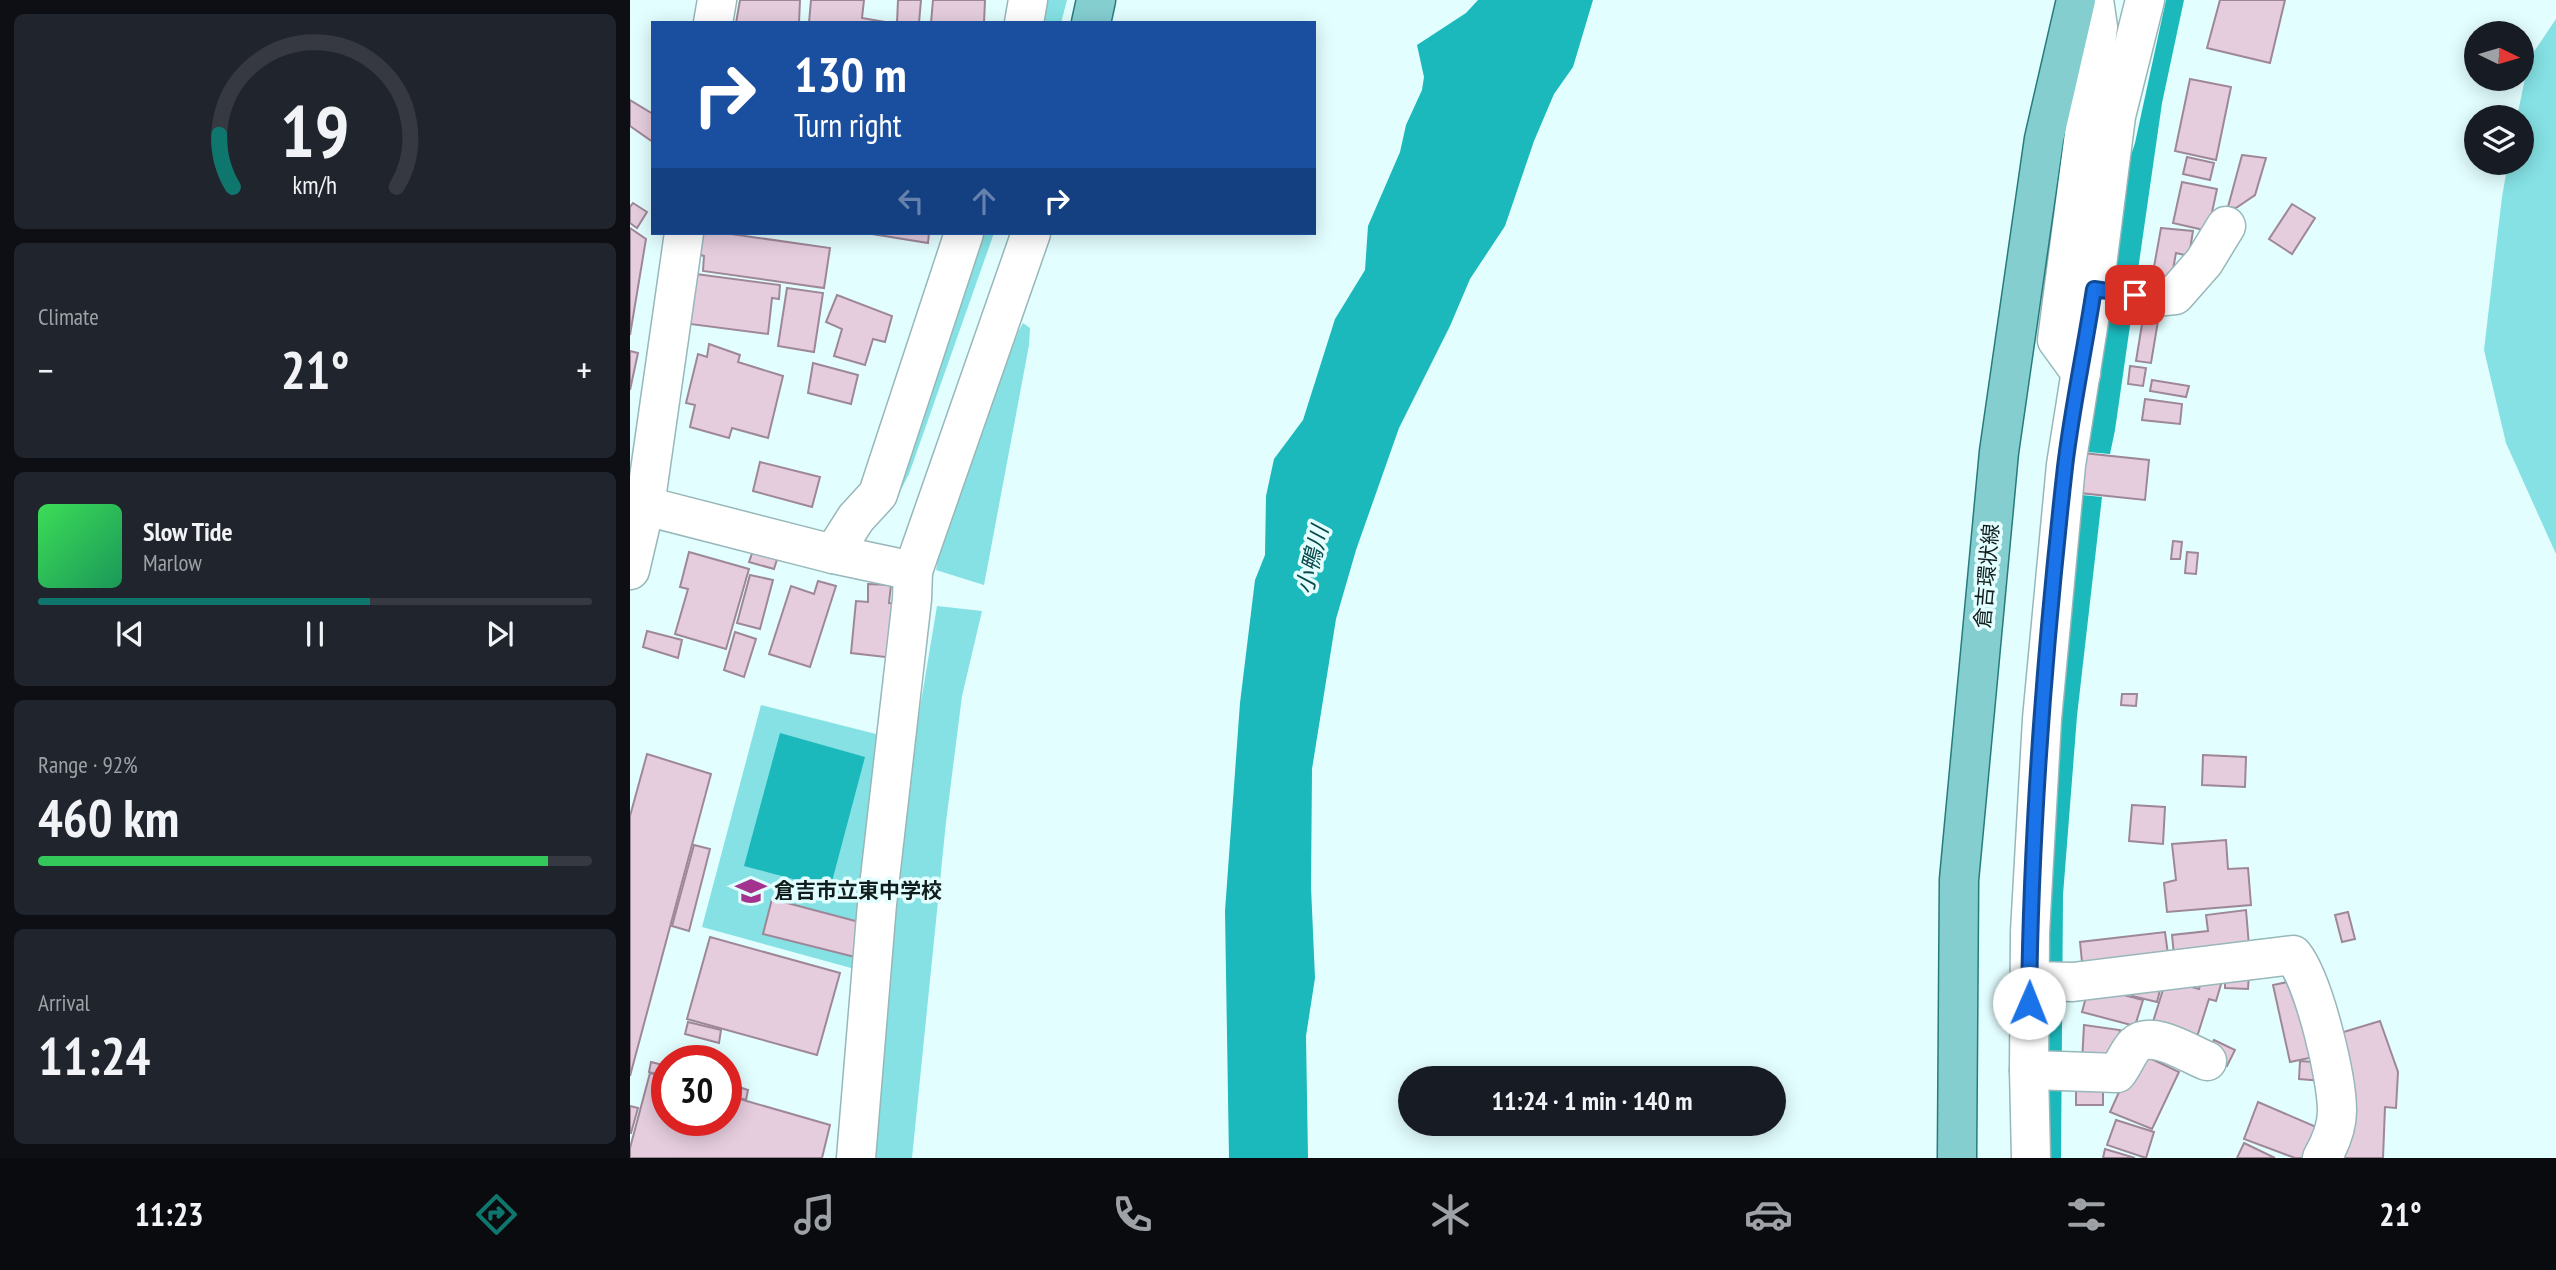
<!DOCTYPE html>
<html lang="en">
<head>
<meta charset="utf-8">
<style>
  body { margin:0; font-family:"PT Sans Narrow","Noto Sans JP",sans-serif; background:#20242c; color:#f1f3f6; height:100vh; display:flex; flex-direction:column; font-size:26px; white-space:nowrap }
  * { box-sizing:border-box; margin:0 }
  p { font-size:23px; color:#9ea1a6 }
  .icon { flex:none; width:38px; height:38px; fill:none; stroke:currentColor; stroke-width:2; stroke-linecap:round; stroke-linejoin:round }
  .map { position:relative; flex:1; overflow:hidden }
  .sheet { display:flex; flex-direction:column; gap:14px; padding:14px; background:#0d0f14; width:630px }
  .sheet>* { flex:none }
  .top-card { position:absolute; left:21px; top:21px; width:665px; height:214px; border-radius:0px; box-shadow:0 4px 18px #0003; background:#1a4fa0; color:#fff; overflow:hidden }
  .needle { width:46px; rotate:95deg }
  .tools { position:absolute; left:1834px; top:21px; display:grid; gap:14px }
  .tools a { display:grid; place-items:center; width:70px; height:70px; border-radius:50%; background:#171b24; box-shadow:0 4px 18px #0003; font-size:35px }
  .speed { position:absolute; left:21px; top:1045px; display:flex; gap:14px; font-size:35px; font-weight:700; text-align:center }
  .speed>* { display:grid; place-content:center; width:91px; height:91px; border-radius:50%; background:#171b24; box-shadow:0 4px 18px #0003; line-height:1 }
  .speed .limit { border:10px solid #d22; background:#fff; color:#111 }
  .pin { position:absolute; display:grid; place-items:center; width:60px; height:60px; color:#fff; margin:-30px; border-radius:14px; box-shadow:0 4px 10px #0006 }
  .me { position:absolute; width:77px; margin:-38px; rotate:1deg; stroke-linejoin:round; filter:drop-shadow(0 0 5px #0008) }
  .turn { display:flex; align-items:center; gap:24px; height:147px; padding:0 28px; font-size:32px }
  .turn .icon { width:91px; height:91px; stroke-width:2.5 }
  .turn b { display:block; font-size:49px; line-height:60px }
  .lanes { display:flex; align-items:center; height:66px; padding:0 28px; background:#0003; justify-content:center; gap:35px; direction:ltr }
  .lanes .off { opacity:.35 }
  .big { font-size:52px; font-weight:700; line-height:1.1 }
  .sheet .widget { flex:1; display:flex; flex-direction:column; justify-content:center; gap:10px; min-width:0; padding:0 24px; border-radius:10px; background:#20242c }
  .sheet .dial { align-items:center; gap:0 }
  .dial svg { height:182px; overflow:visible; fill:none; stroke:#363941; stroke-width:7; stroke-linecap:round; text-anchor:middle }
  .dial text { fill:#f1f3f6; stroke:none }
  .song { display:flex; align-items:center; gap:21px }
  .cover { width:84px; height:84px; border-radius:10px; background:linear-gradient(135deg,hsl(130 70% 55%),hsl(150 70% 35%)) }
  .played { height:7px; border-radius:4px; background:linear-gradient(90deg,#0f766e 60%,#363941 60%) }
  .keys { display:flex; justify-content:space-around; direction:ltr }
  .heat { display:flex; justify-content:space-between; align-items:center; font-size:38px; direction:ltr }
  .charge { height:10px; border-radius:5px; background:linear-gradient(90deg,#34c759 92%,#363941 0) }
  .trip { position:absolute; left:768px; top:1066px; width:388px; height:70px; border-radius:35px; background:#171b24; box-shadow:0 4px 18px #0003; font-weight:700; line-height:70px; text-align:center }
  .menu { display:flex; height:112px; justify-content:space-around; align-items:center; background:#090b0e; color:#9ea1a6 }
  .menu .icon { width:49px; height:49px }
  .menu .on { color:#0f766e }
  .menu b { font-size:32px; color:#f1f3f6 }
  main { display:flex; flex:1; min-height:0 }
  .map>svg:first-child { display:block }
  .green { fill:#85e1e4 }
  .water { fill:#1bb8bc }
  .building { fill:#e5cdde; stroke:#9e8898; stroke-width:2 }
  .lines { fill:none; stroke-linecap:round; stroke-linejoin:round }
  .minor-casing { stroke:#97b7b8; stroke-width:41 }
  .major-casing { stroke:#277b7d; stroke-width:41 }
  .minor { stroke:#fff; stroke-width:38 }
  .major { stroke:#85ced0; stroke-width:38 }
  .route-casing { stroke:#114b97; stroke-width:18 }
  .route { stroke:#1a73e8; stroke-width:12 }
  .labels { text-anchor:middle; stroke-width:7; stroke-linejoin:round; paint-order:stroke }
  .street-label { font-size:21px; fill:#101d1d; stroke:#e3feff }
  .poi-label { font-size:21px; font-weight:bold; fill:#101d1d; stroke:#e3feff; text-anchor:start }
  .water-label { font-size:23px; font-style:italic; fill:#0a494b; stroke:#e3feff }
</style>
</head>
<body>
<main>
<section class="sheet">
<div class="widget dial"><svg viewBox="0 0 100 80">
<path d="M14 69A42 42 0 1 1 86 69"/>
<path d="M14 69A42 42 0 0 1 8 46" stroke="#0f766e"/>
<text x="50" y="56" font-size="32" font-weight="700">19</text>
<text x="50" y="72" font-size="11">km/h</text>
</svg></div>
<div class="widget"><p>Climate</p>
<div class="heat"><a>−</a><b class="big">21°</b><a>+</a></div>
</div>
<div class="widget">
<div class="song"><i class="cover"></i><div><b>Slow Tide</b><p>Marlow</p></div></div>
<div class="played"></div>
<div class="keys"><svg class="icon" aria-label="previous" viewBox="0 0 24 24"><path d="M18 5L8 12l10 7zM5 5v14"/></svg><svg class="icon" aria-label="pause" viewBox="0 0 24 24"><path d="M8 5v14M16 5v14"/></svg><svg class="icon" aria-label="next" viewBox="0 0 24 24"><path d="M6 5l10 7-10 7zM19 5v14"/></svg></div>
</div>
<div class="widget"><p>Range · 92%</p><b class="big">460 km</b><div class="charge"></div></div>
<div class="widget"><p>Arrival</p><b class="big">11:24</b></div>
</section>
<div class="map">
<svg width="1926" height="1158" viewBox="0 0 1926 1158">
  <rect width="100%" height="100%" fill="#e3feff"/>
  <!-- green -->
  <g class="green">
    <path d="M409,0H437L431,23H405Z"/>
    <path d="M1926,19V554L1876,443L1854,350L1872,197L1878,163H1892V117H1887L1899,59Z"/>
    <path d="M343,233H364L279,474L263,505L244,523Z"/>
    <path d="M393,323L400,328L399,345L354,585L306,570C321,488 360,410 388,332Z"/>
    <path d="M307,606L352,611L332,696L316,822L282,1158H237L283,750Z"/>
    <path d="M131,705L258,737L232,971L72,927Z"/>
  </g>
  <!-- water -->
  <g class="water">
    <path d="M848,0H963L943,67L924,94L904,141L875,226L840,279L820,326L769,428L726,550L706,619L682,769L681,887L685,978L676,1036L678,1158H599L595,911L610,703L625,580L635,555L636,496L644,459L673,420L705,319L735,270L738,226L770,152L776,125L792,90L794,77L787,45L836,13Z"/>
    <path d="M1536,0H1554L1532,103L1485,430L1480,454L1458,452L1497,167L1505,143Z"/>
    <path d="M1452,495L1472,497L1447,716L1433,895L1431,1158H1417L1414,909Z"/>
    <path d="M150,733L235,757L200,889L114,866Z"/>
  </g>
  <!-- building -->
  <g class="building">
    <path d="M110,0H170L169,23H106Z"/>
    <path d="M181,0H234L232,18L261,23H179Z"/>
    <path d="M268,0H291L289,23H267Z"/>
    <path d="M303,0H355L354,23H301Z"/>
    <path d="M1590,0H1655L1640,63L1577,48Z"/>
    <path d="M1560,79L1601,87L1586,160L1545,151Z"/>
    <path d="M0,100L23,114V142L0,126Z"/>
    <path d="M1612,155L1636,158L1625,195L1606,208L1598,207Z"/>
    <path d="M1557,157L1584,163L1580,180L1553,174Z"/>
    <path d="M1552,182L1587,189L1578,231L1543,223Z"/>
    <path d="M3,203L17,212L7,228L0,223V207Z"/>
    <path d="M1662,204L1685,218L1662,254L1639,239Z"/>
    <path d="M0,228L16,239L0,335Z"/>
    <path d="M1531,228L1563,231L1559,256L1546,253L1541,280L1522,278Z"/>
    <path d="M69,233H94L200,248L194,288L73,271L74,256L67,254Z"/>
    <path d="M236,233H299L298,243Z"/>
    <path d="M66,274L150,285L149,299L142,298L138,334L60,324Z"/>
    <path d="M157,288L193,293L184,352L148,346Z"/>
    <path d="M207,295L262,316L255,342L243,339L235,365L204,356L212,329L196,322Z"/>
    <path d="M1514,312L1529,315L1521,363L1506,361Z"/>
    <path d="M79,344L110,355L108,362L153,376L138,438L102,428L99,438L60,427L65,405L56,403L68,354L77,357Z"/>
    <path d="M0,351L8,353L0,390Z"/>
    <path d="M183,363L228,375L221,404L178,393Z"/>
    <path d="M1500,366L1516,368L1513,386L1498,384Z"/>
    <path d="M1522,380L1559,386L1556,397L1520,391Z"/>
    <path d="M1515,399L1552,404L1550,424L1512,420Z"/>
    <path d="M1453,453L1519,460L1515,500L1450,493Z"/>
    <path d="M130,462L190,477L182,507L123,491Z"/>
    <path d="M1543,541L1552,542L1550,559H1541Z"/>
    <path d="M126,542L150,550L144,569L119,562Z"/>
    <path d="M59,552L119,569L96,649L45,634L58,589L50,587Z"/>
    <path d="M1557,552L1568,553L1566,574L1555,573Z"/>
    <path d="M120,575L143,580L130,629L107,623Z"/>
    <path d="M188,581L206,586L180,667L139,654L161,586L184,594Z"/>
    <path d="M238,584L261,585L259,603L270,604L264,658L221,653L226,601L238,602Z"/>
    <path d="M17,631L52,640L48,658L13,647Z"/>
    <path d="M105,632L126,639L114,677L94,670Z"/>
    <path d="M1492,694H1507L1506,706L1491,705Z"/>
    <path d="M17,754L81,774L0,1076V816Z"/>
    <path d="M1573,755L1616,757L1615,787L1572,785Z"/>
    <path d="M1502,805L1535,807L1533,844L1499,841Z"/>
    <path d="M1596,840L1598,869L1618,868L1621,905L1537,912L1534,883L1546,880L1542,844Z"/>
    <path d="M64,845L80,849L59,931L42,926Z"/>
    <path d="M142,899L233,923L225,957L133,934Z"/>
    <path d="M1616,910L1619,946L1544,955L1542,935L1578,931L1576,915Z"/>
    <path d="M1718,912L1725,939L1712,942L1705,915Z"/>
    <path d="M1535,932L1539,962L1453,972L1450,942Z"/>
    <path d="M80,937L210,973L187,1055L57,1019Z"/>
    <path d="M1595,972L1619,973L1618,989L1595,988Z"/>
    <path d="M1573,975L1592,981L1586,1001L1579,999L1566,1040L1522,1025L1536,980L1569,989Z"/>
    <path d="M1667,980L1684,1057L1660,1062L1643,985Z"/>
    <path d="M1506,981L1531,986L1527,1002L1502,996Z"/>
    <path d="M1459,986L1513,1000L1505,1026L1452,1012Z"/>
    <path d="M1750,1021L1768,1072L1766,1108L1755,1107L1753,1158H1711L1707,1034Z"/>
    <path d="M58,1022L91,1030L89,1043L55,1034Z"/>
    <path d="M1454,1025L1490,1030L1486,1065L1452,1062Z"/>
    <path d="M1584,1040L1605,1050L1597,1066L1576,1056Z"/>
    <path d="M1507,1052L1549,1072L1522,1129L1480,1112Z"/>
    <path d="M1670,1061L1695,1063L1693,1081L1669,1079Z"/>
    <path d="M21,1062L37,1066V1077L19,1072Z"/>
    <path d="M20,1073L37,1078V1120H96V1095L200,1125L192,1158H0V1148Z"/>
    <path d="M96,1083L118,1090L116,1100L96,1094Z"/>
    <rect x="1446" y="1085" width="27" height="20"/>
    <path d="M1628,1102L1691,1129L1678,1158H1665L1614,1139Z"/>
    <path d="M0,1106L8,1108L1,1133H0Z"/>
    <path d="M1486,1120L1524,1132L1516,1158L1477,1145Z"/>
    <path d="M1614,1143L1645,1158H1607Z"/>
    <path d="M1475,1149L1505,1158H1473Z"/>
  </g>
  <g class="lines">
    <!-- minor casing -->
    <g class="minor-casing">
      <g id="minor">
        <path d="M83,23L87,0"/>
        <path d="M394,23L398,0"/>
        <path d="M1464,289L1525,297L1545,295L1574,262L1596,226"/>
        <path d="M1451,373L1427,340L1468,27L1464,0"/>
        <path d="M0,502L203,554L283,571"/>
        <path d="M203,554L226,518L248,494L334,233"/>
        <path d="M0,570L15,506L54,233"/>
        <path d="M1400,981L1443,982L1663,955C1684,981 1707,1077 1707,1111C1707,1128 1700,1144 1692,1158"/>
        <path d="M1399,1070L1487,1073C1494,1064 1498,1052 1505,1045C1522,1029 1559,1054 1577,1061"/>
        <path d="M226,1158L247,904L282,599L283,571L401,233"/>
        <path d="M1401,1158L1399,1070L1400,932L1412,719L1436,465L1464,289L1486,116L1515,0"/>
      </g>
    </g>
    <!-- major casing -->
    <g class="major-casing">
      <g id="major">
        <path d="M461,23L466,0"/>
        <path d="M1327,1158L1329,880L1369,452L1414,139L1446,0"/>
      </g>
    </g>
    <!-- minor -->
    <use href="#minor" class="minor"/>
    <!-- major -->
    <use href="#major" class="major"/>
  </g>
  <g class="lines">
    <!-- route casing -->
    <g class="route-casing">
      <path id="route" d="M1399,1003C1401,824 1415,645 1435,467C1442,408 1455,348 1464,289L1505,295"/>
    </g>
    <!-- route -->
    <use href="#route" class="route"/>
  </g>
  <!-- icons -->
  <defs>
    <g id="school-bare" transform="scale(2.415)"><path d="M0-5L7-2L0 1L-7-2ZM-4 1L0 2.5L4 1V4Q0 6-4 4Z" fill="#a43390" stroke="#e3feff" stroke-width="2.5" paint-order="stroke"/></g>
  </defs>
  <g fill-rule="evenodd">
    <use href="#school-bare" x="121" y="891"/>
  </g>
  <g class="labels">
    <!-- street labels -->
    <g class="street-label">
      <text transform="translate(1357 576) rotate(-85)" y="7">倉吉環状線</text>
    </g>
    <!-- poi labels -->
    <g class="poi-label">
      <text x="144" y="898">倉吉市立東中学校</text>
    </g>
    <!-- water labels -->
    <g class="water-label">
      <text transform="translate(682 560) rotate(-76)" y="8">小鴨川</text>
    </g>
  </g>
</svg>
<div class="tools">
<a><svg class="needle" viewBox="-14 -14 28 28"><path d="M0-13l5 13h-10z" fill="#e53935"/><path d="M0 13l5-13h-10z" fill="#9ea1a6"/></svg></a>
<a><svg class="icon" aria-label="layers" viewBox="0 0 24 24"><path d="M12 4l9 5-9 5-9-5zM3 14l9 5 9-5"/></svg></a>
</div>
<div class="speed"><div class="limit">30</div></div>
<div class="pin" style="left:1505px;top:295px;background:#d93025"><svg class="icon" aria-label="arrive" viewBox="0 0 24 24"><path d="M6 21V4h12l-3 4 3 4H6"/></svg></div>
<svg class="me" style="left:1399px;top:1003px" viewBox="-20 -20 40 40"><circle r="19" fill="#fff"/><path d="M0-13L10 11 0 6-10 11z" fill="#1a73e8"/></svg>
<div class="trip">11:24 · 1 min · 140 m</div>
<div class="top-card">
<div class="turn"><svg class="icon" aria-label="right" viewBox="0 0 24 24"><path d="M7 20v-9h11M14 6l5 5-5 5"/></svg><div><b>130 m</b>Turn right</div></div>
<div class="lanes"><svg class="icon off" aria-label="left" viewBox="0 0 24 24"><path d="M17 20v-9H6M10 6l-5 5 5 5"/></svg><svg class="icon off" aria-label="ahead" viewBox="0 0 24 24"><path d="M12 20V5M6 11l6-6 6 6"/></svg><svg class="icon" aria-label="right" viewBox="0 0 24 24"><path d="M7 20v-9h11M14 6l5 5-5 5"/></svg></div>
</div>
</div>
</main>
<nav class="menu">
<b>11:23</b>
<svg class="icon on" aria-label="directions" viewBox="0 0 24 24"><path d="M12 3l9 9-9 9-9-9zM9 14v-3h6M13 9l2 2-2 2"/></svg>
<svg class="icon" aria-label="music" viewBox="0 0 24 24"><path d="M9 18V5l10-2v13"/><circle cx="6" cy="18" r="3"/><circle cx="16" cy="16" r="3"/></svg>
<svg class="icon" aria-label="phone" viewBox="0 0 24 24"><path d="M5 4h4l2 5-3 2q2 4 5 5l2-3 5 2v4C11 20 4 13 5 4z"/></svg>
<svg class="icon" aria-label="climate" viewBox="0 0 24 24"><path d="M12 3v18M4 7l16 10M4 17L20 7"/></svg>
<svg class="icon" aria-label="car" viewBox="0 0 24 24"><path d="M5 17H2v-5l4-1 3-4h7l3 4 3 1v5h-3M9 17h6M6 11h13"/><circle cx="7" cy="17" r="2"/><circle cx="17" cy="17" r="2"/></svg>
<svg class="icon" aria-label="filters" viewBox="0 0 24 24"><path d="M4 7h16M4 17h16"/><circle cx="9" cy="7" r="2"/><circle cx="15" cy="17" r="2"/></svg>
<b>21°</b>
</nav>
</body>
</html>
